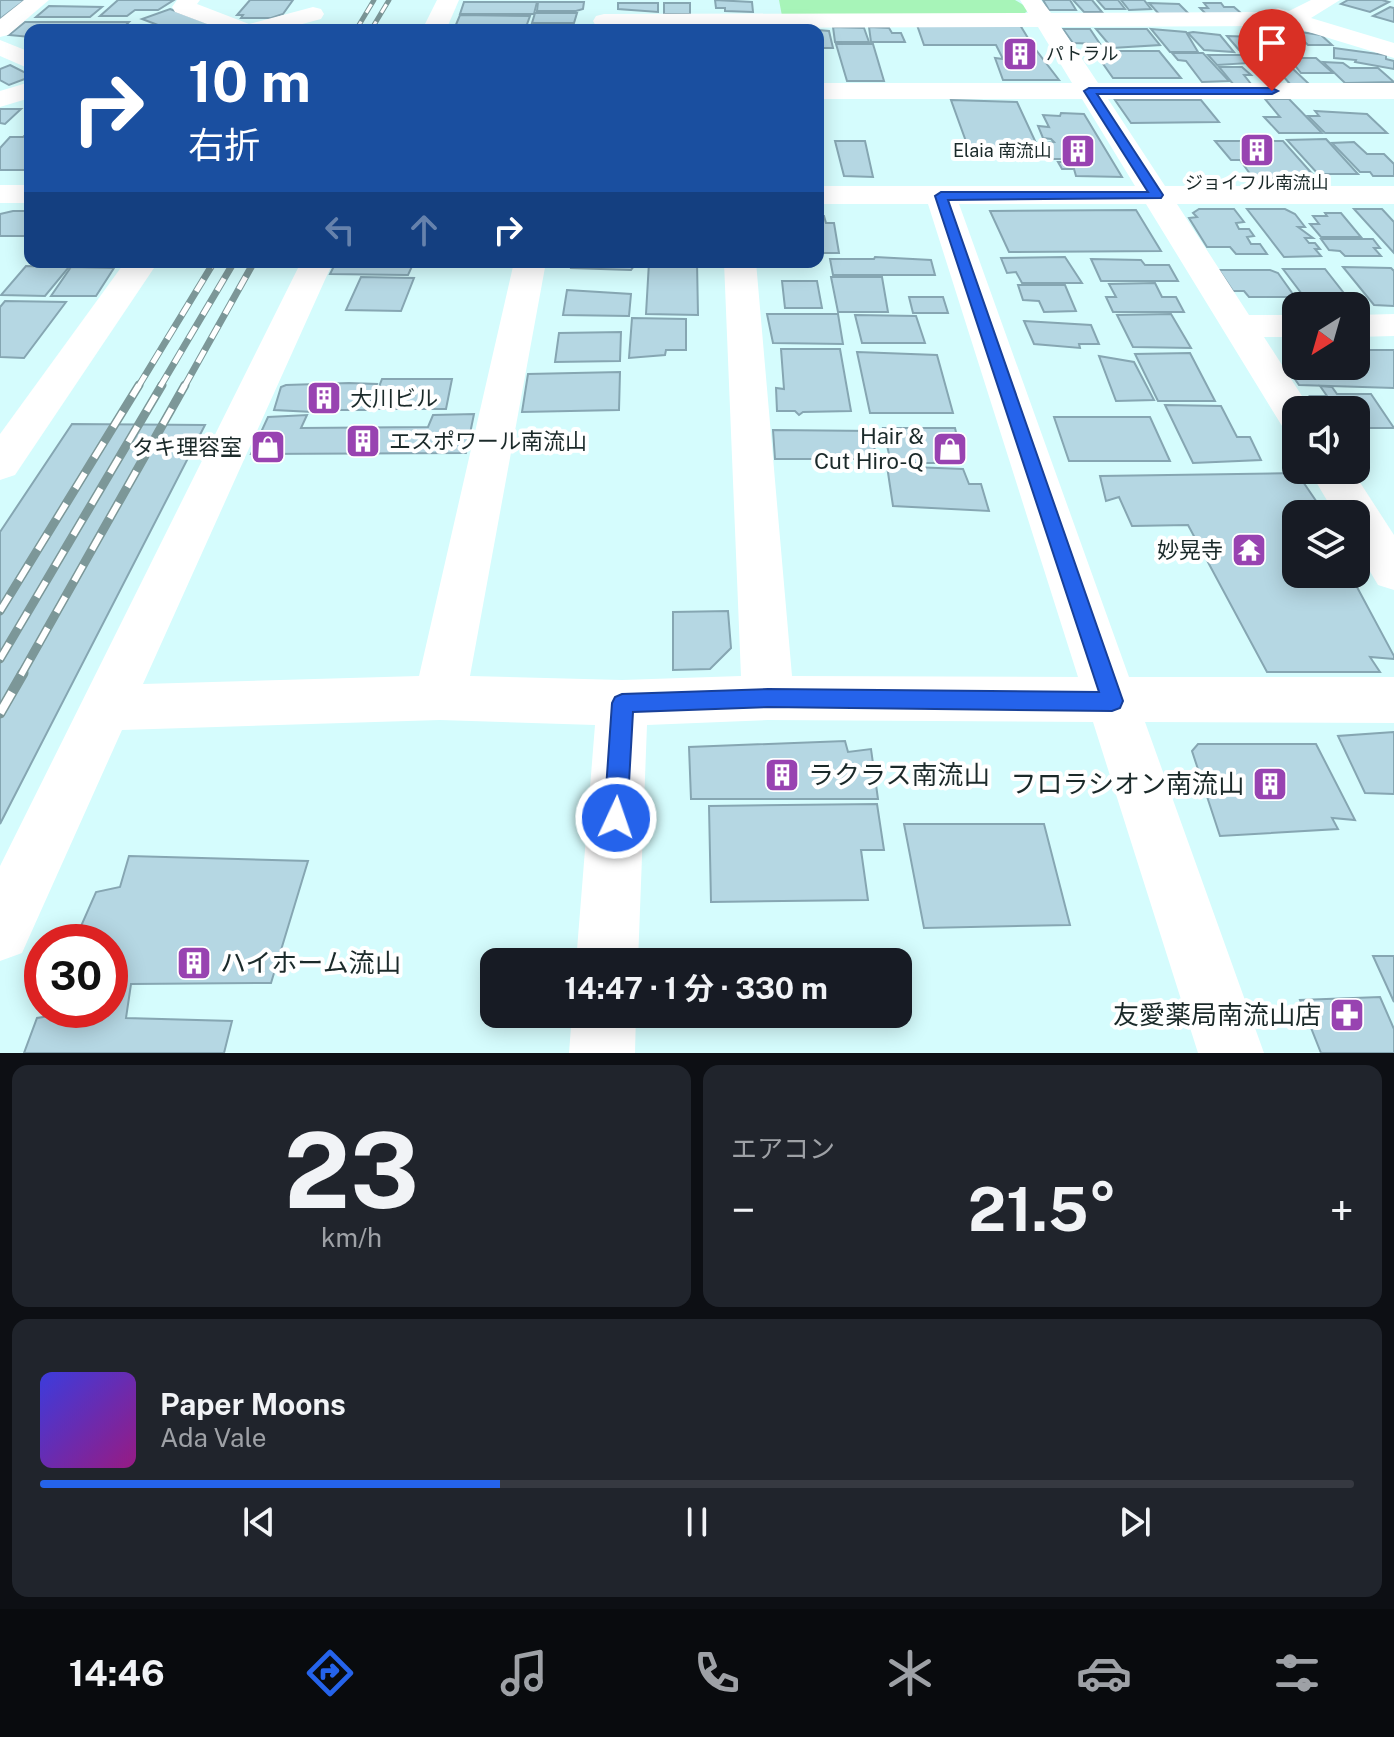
<!DOCTYPE html>
<html lang="ja">
<head>
<meta charset="utf-8">
<style>
  body { margin:0; font-family:"Public Sans","Noto Sans JP",sans-serif; background:#20242c; color:#f1f3f6; height:100vh; display:flex; flex-direction:column; font-size:30px; white-space:nowrap }
  * { box-sizing:border-box; margin:0 }
  p { font-size:26px; color:#9ea1a6 }
  .icon { flex:none; width:44px; height:44px; fill:none; stroke:currentColor; stroke-width:2; stroke-linecap:round; stroke-linejoin:round }
  .map { position:relative; height:1053px; overflow:hidden }
  .panel { display:flex; flex-direction:column; gap:12px; padding:12px; background:#0d0f14; flex:1 }
  .panel>* { flex:none }
  .guide { position:absolute; left:24px; top:24px; width:800px; height:244px; border-radius:16px; box-shadow:0 4px 20px #0003; background:#1a4fa0; color:#fff; overflow:hidden }
  .needle { width:52px; rotate:217deg }
  .buttons { position:absolute; left:1282px; top:292px; display:grid; gap:16px }
  .buttons a { display:grid; place-items:center; width:88px; height:88px; border-radius:16px; background:#171b24; box-shadow:0 4px 20px #0003; font-size:40px }
  .speed { position:absolute; left:24px; top:924px; display:flex; gap:16px; font-size:40px; font-weight:700; text-align:center }
  .speed>* { display:grid; place-content:center; width:104px; height:104px; border-radius:50%; background:#171b24; box-shadow:0 4px 20px #0003; line-height:1 }
  .speed .limit { border:12px solid #d22; background:#fff; color:#111 }
  .pin { position:absolute; display:grid; place-items:center; width:68px; height:68px; color:#fff; margin:-82px -34px; border-radius:50% 50% 50% 0; rotate:-45deg; box-shadow:0 0 8px #0007 }
  .pin .icon { rotate:45deg }
  .me { position:absolute; width:88px; margin:-44px; rotate:3deg; stroke-linejoin:round; filter:drop-shadow(0 0 6px #0008) }
  .turn { display:flex; align-items:center; gap:28px; height:168px; padding:0 32px; font-size:36px }
  .turn .icon { width:104px; height:104px; stroke-width:2.5 }
  .turn b { display:block; font-size:56px; line-height:68px }
  .lanes { display:flex; align-items:center; height:76px; padding:0 32px; background:#0003; justify-content:center; gap:40px; direction:ltr }
  .lanes .off { opacity:.35 }
  .big { font-size:60px; font-weight:700; line-height:1.1 }
  .panel .tile { flex:1; display:flex; flex-direction:column; justify-content:center; gap:12px; min-width:0; padding:0 28px; border-radius:16px; background:#20242c }
  .panel .dial { align-items:center; gap:0 }
  .dial b { font-size:104px; line-height:1 }
  .song { display:flex; align-items:center; gap:24px }
  .cover { width:96px; height:96px; border-radius:12px; background:linear-gradient(135deg,hsl(240 70% 55%),hsl(310 70% 35%)) }
  .played { height:8px; border-radius:4px; background:linear-gradient(90deg,#2563eb 35%,#363941 35%) }
  .keys { display:flex; justify-content:space-around; direction:ltr }
  .heat { display:flex; justify-content:space-between; align-items:center; font-size:44px; direction:ltr }
  .panel .tiles { flex:1; display:grid; gap:12px; grid-template-columns:1fr 1fr }
  .tile:last-child { grid-column:span 2 }
  .trip { position:absolute; left:480px; top:948px; width:432px; height:80px; border-radius:16px; background:#171b24; box-shadow:0 4px 20px #0003; font-weight:700; line-height:80px; text-align:center }
  .menu { display:flex; height:128px; justify-content:space-around; align-items:center; background:#090b0e; color:#9ea1a6 }
  .menu .icon { width:56px; height:56px }
  .menu .active { color:#2563eb }
  .menu b { font-size:36px; color:#f1f3f6 }
  .map>svg:first-child { display:block }
  .green { fill:#a7f4b8 }
  .building { fill:#b5d7e3; stroke:#86a6b2; stroke-width:2 }
  .lines { fill:none; stroke-linecap:round; stroke-linejoin:round }
  .minor { fill:#fff; fill-rule:evenodd }
  .rail-far3-casing { stroke:#7c9798; stroke-width:5 }
  .rail-far2-casing { stroke:#7c9798; stroke-width:7 }
  .rail-far1-casing { stroke:#7c9798; stroke-width:9 }
  .rail-casing { stroke:#7c9798; stroke-width:11 }
  .rail-far3 { stroke:#fff; stroke-width:3; stroke-dasharray:10; stroke-linecap:butt }
  .rail-far2 { stroke:#fff; stroke-width:5; stroke-dasharray:14; stroke-linecap:butt }
  .rail-far1 { stroke:#fff; stroke-width:6; stroke-dasharray:18; stroke-linecap:butt }
  .rail { stroke:#fff; stroke-width:8; stroke-dasharray:24; stroke-linecap:butt }
  .route { fill:#2563eb; stroke:#184099; stroke-width:2 }
  .labels { text-anchor:middle; stroke-width:8; stroke-linejoin:round; paint-order:stroke }
  .far-poi-label { font-size:18px; fill:#1b2a2a; stroke:#fff; text-anchor:start }
  .poi-label { font-size:22px; fill:#1b2a2a; stroke:#fff; text-anchor:end }
  .near-poi-label { font-size:26px; fill:#1b2a2a; stroke:#fff; text-anchor:start }
</style>
</head>
<body>
<div class="map">
<svg width="1394" height="1053" viewBox="0 0 1394 1053">
  <rect width="100%" height="100%" fill="#d5fcfd"/>
  <!-- green -->
  <path class="green" d="M779,0H1015L1030,9L1021,16H782Z"/>
  <!-- building -->
  <g class="building">
    <path d="M0,0H25L0,19Z"/>
    <path d="M118,0H174L158,10H135L127,16H100Z"/>
    <path d="M250,0H293L283,14L271,18H241L243,15H237Z"/>
    <path d="M715,0L752,2L753,12L725,11V8H716Z"/>
    <path d="M1043,0H1070L1076,10H1049Z"/>
    <path d="M1073,0H1092L1102,12H1084Z"/>
    <path d="M1097,0H1118L1125,9H1105Z"/>
    <path d="M1121,0H1144L1151,9L1129,10Z"/>
    <path d="M1348,0H1382L1389,2L1370,12L1341,4Z"/>
    <path d="M464,2H537L534,14H460Z"/>
    <path d="M538,2H584L583,9L576,11H537Z"/>
    <path d="M618,3H658V12L618,9Z"/>
    <rect x="664" y="3" width="26" height="11"/>
    <path d="M1149,3L1179,4L1189,14H1159Z"/>
    <path d="M1204,3H1221L1224,7H1234L1242,14H1206L1200,8H1208Z"/>
    <path d="M49,6L102,7L90,17H36Z"/>
    <path d="M1390,7L1394,8V22L1373,16Z"/>
    <path d="M170,9L211,24L195,30H171L142,19Z"/>
    <path d="M535,13H577L574,23H532Z"/>
    <path d="M460,15L530,16L526,27H455Z"/>
    <path d="M25,22H129L121,30H30V37L9,35Z"/>
    <path d="M917,25H1020L1031,43H1025L1028,46L1005,45L1007,50H1036L1059,80H1003L995,58L1003,59L996,45H924Z"/>
    <path d="M833,27L864,28L869,42H835Z"/>
    <path d="M869,27L889,28L892,33H901L905,42H871Z"/>
    <path d="M1063,29H1090L1100,44L1073,43Z"/>
    <path d="M1096,29H1147L1160,45L1112,48Z"/>
    <path d="M1151,29L1186,32L1198,52H1170Z"/>
    <path d="M818,30L829,31L833,48H818Z"/>
    <path d="M1293,31L1321,35L1332,45H1308Z"/>
    <path d="M1193,32L1220,35L1234,52L1204,50L1188,33Z"/>
    <path d="M1227,36L1258,37L1271,50H1239Z"/>
    <path d="M836,44H873L884,81H847Z"/>
    <path d="M1334,48L1386,55V59L1394,61V69L1355,62L1356,60L1334,58Z"/>
    <path d="M1094,51H1159L1181,78H1113Z"/>
    <path d="M1172,53H1203L1229,81L1202,82L1186,61L1178,60Z"/>
    <path d="M1276,53L1287,64H1256L1246,55Z"/>
    <path d="M1208,55H1243L1250,63L1217,65Z"/>
    <path d="M1289,58H1316L1333,73H1301Z"/>
    <path d="M1323,62L1343,63L1350,68H1378L1394,82L1345,83Z"/>
    <path d="M10,65L30,75V77L9,85L0,80V69Z"/>
    <path d="M1219,67H1242L1251,75H1244L1251,84H1233Z"/>
    <path d="M1267,67L1292,68L1309,84H1290L1283,76L1275,75Z"/>
    <path d="M1265,99H1289L1322,133H1279L1264,117H1280Z"/>
    <path d="M951,100L1017,102L1043,158H972Z"/>
    <path d="M1115,100H1201L1219,122L1131,123Z"/>
    <path d="M0,109H21L5,124L0,123Z"/>
    <path d="M1315,111L1367,114L1387,133H1325L1308,116H1319Z"/>
    <path d="M1061,113L1084,114L1122,177L1076,176L1074,169H1062L1058,162H1070L1068,159H1053L1045,143L1054,142L1051,139L1043,138L1038,126L1049,127L1043,115L1060,116Z"/>
    <path d="M30,131V170H0V148L10,137H23Z"/>
    <path d="M1326,139L1358,174H1318L1287,140Z"/>
    <path d="M835,141H865L873,177L844,176Z"/>
    <path d="M1215,141H1283L1316,178H1253L1240,160H1231Z"/>
    <path d="M1354,142L1367,154H1384L1394,164V176H1373L1370,172H1360L1332,143Z"/>
    <path d="M1199,209H1234L1244,222L1236,223L1239,229H1249L1254,236L1247,237L1251,244H1260L1267,254H1236L1230,247H1207L1189,218L1197,217L1193,213Z"/>
    <path d="M1247,209H1285L1295,214L1305,227H1298L1313,238H1305L1309,243H1315L1320,249H1315L1321,256L1284,257Z"/>
    <path d="M1354,209H1382L1394,222V253Z"/>
    <path d="M1136,210L1161,251L1009,252L990,211Z"/>
    <path d="M13,211H30V236H0V214Z"/>
    <path d="M1325,213H1341L1361,237H1321L1310,224H1319L1313,216H1327Z"/>
    <path d="M818,216H824L826,223H834L839,253H818Z"/>
    <path d="M1321,239H1373L1380,248H1374L1381,256H1345L1340,251L1329,250Z"/>
    <path d="M875,257L931,260L935,275H833L830,259H874Z"/>
    <path d="M1065,257L1082,283H1022L1016,272L1007,273L1001,258Z"/>
    <path d="M1091,259L1141,260L1145,265H1169L1178,281H1101Z"/>
    <path d="M336,262H414L408,275L330,274Z"/>
    <path d="M572,262H637L631,270L571,268Z"/>
    <path d="M649,262H697L698,315L646,314Z"/>
    <path d="M26,266L69,267L45,296L1,295Z"/>
    <path d="M71,267L114,268L96,296H51Z"/>
    <path d="M1343,267L1391,268L1394,271V306L1374,305Z"/>
    <path d="M1283,269H1325L1354,306H1311Z"/>
    <path d="M1219,270H1270L1278,273L1295,297H1249L1244,291H1233Z"/>
    <path d="M361,277L414,278L401,311L346,310Z"/>
    <path d="M831,277H882L888,312H838Z"/>
    <path d="M782,281H817L822,308H785Z"/>
    <path d="M1155,283L1162,297H1176L1184,312H1113L1106,297H1116L1109,284Z"/>
    <path d="M1018,285H1065L1076,311L1044,312L1039,301L1023,300Z"/>
    <path d="M567,290L631,294L629,316L563,315Z"/>
    <path d="M909,297H943L948,313H913Z"/>
    <path d="M5,301L66,302L24,358L0,357V307Z"/>
    <path d="M767,314H838L843,344L773,343Z"/>
    <path d="M1171,314L1191,348L1133,347L1117,315Z"/>
    <path d="M855,315L916,316L925,343H862Z"/>
    <path d="M632,318L686,319V350H666L665,355L629,358Z"/>
    <path d="M1024,321L1091,325L1099,344H1079L1080,348L1034,344Z"/>
    <path d="M621,332L620,361L555,362L559,333Z"/>
    <path d="M781,349H840L851,411L803,412L799,415L795,411H777L776,388L784,389Z"/>
    <path d="M1356,350H1394V388L1299,385L1288,369L1356,366Z"/>
    <path d="M857,352L937,355L953,413H870Z"/>
    <path d="M1190,353L1215,401H1158L1135,354Z"/>
    <path d="M1099,356L1134,362L1154,400L1116,401Z"/>
    <path d="M620,372L619,410L522,412L528,374Z"/>
    <path d="M382,379H452L446,409H379L372,405Z"/>
    <path d="M349,383L377,384L366,410H335L333,413L274,410L281,387L286,385Z"/>
    <path d="M1320,386L1332,387L1337,394H1371L1394,428H1356V410H1319L1310,396H1327Z"/>
    <path d="M1165,405L1221,406L1237,437H1250L1261,460L1193,463Z"/>
    <path d="M474,414L466,453L251,454L268,417L307,415L301,428L428,427L433,415Z"/>
    <path d="M1054,417H1150L1170,461H1069Z"/>
    <path d="M72,424L205,425L0,824V532Z"/>
    <path d="M883,428H955L963,463H891Z"/>
    <path d="M773,430L872,431L876,459H775Z"/>
    <path d="M887,466L963,469L969,484H981L989,511L893,506Z"/>
    <path d="M1297,473L1325,514H1296V574H1350L1394,656V659L1370,657L1380,672H1267L1188,525L1132,526L1119,497L1106,501L1100,476Z"/>
    <path d="M728,611L731,648L710,669L673,670V612Z"/>
    <path d="M1394,732V794L1365,793L1338,736Z"/>
    <path d="M845,741L848,752L871,749L878,799H691L689,747Z"/>
    <path d="M1198,744H1316L1355,820L1332,818L1338,829L1220,836L1192,751Z"/>
    <path d="M877,804L884,850H861L868,900L711,902L709,806Z"/>
    <path d="M904,824H1044L1070,925L924,928Z"/>
    <path d="M129,856L308,861L271,983L131,984L126,1018L232,1021L224,1053H24L37,1018L69,1013L71,1010H110V942H74L96,892L120,887Z"/>
    <path d="M1373,956H1394V1002Z"/>
    <path d="M1380,997L1394,1029V1053H1321L1300,1000Z"/>
  </g>
  <g class="lines">
    <!-- minor -->
    <g class="minor">
      <path d="M24,0H49L8,35L0,37V19Z"/>
      <path d="M177,0H200L197,4L249,24L313,7L321,9L324,14L321,19L280,30H223L175,12L172,7Z"/>
      <path d="M437,0H459L446,30H422Z"/>
      <path d="M1020,0H1041L1051,13L1269,12L1278,8L1289,11L1311,0H1340L1311,18L1394,43V58L1289,26L1061,27L1098,83H1394V99H1108L1165,186H1394V204H1177L1249,315H1296V337H1264L1311,410H1296V430L1282,426L1146,204H959L1129,677H1394V723L1145,722L1264,1053H1198L1093,722L768,720L647,725L638,962H576L595,725L440,720L122,730L22,953L0,961V866L301,262H333L143,684L419,676L514,262H546L470,676L622,680L741,676L724,262H756L792,676L1078,677L928,204H818V186H1135L1082,99H818V83H1072L1038,27L604,28L596,26L593,21L596,16L604,14L1028,13Z"/>
      <path d="M0,40L30,52V69L0,56Z"/>
      <path d="M30,82V98L0,107V91Z"/>
      <rect x="0" y="185" width="30" height="18"/>
      <path d="M125,262H158L15,475L0,480V434Z"/>
      <path d="M1394,314V336L1356,337V315Z"/>
      <path d="M1309,470H1352L1394,535V590L1378,585L1356,548V514H1335Z"/>
      <path d="M572,1014H636L635,1053H569Z"/>
    </g>
    <!-- rail-far3 casing -->
    <g class="rail-far3-casing">
      <g id="rail-far3">
        <path d="M356,30L374,0"/>
        <path d="M371,30L389,0"/>
      </g>
    </g>
    <!-- rail-far2 casing -->
    <g class="rail-far2-casing">
      <g id="rail-far2">
        <path d="M138,387L214,262"/>
        <path d="M160,387L234,262"/>
        <path d="M184,387L254,262"/>
      </g>
    </g>
    <!-- rail-far1 casing -->
    <g class="rail-far1-casing">
      <g id="rail-far1">
        <path d="M0,611L139,385"/>
        <path d="M0,659L162,385"/>
        <path d="M21,675L185,385"/>
      </g>
    </g>
    <!-- rail casing -->
    <g class="rail-casing">
      <path id="rail" d="M0,713L23,673"/>
    </g>
    <!-- rail-far3 -->
    <use href="#rail-far3" class="rail-far3"/>
    <!-- rail-far2 -->
    <use href="#rail-far2" class="rail-far2"/>
    <!-- rail-far1 -->
    <use href="#rail-far1" class="rail-far1"/>
    <!-- rail -->
    <use href="#rail" class="rail"/>
  </g>
  <!-- route -->
  <path class="route" d="M1089,88H1272L1278,91L1272,94H1097L1163,195L1161,198L948,200L1123,701L1120,708L1112,711L768,707L633,712L627,818L624,826L616,830L608,826L604,818L612,703L615,697L622,694L768,689L1099,692L935,196L941,192H1148L1084,91Z"/>
  <!-- icons -->
  <defs>
    <g id="building-square" transform="scale(1.8)"><rect x="-9" y="-9" width="18" height="18" rx="4" fill="#9843b1" stroke="#fff"/><path d="M-4-6H4V6H1V3H-1V6H-4ZM-2.5-4.3h1.7v1.8h-1.7ZM.8-4.3h1.7v1.8H.8ZM-2.5-1h1.7V.8h-1.7ZM.8-1h1.7V.8H.8Z" fill="#fff"/></g>
    <g id="shop-square" transform="scale(1.8)"><rect x="-9" y="-9" width="18" height="18" rx="4" fill="#9843b1" stroke="#fff"/><path d="M-5-2.5h2.3a2.7 3.5 0 0 1 5.4 0H5L5.5 6h-11ZM-1.5-2.5h3a1.5 2.3 0 0 0-3 0Z" fill="#fff"/></g>
    <g id="temple-square" transform="scale(1.8)"><rect x="-9" y="-9" width="18" height="18" rx="4" fill="#9843b1" stroke="#fff"/><path d="M0-6L5-2H3V0L6.5 2.5H4V6H1.5V3h-3V6H-4V2.5H-6.5L-3 0V-2H-5Z" fill="#fff"/></g>
    <g id="pharmacy-square" transform="scale(1.8)"><rect x="-9" y="-9" width="18" height="18" rx="4" fill="#9843b1" stroke="#fff"/><path d="M-2-6h4v4h4v4h-4v4h-4v-4h-4v-4h4Z" fill="#fff"/></g>
  </defs>
  <g fill-rule="evenodd">
    <use href="#building-square" x="1020" y="54"/>
    <use href="#building-square" x="1257" y="150"/>
    <use href="#building-square" x="1078" y="151"/>
    <use href="#building-square" x="324" y="398"/>
    <use href="#building-square" x="363" y="441"/>
    <use href="#shop-square" x="268" y="447"/>
    <use href="#shop-square" x="950" y="449"/>
    <use href="#temple-square" x="1249" y="550"/>
    <use href="#building-square" x="782" y="775"/>
    <use href="#building-square" x="1270" y="784"/>
    <use href="#building-square" x="194" y="963"/>
    <use href="#pharmacy-square" x="1347" y="1015"/>
  </g>
  <g class="labels">
    <!-- far-poi labels -->
    <g class="far-poi-label">
      <text x="1046" y="60">パトラル</text>
      <text x="1052" y="157" text-anchor="end">Elaia 南流山</text>
      <text x="1257" y="189" text-anchor="middle">ジョイフル南流山</text>
    </g>
    <!-- poi labels -->
    <g class="poi-label">
      <text x="350" y="406" text-anchor="start">大川ビル</text>
      <text x="924" y="444">Hair &amp;<tspan x="924" dy="25">Cut Hiro-Q</tspan></text>
      <text x="389" y="449" text-anchor="start">エスポワール南流山</text>
      <text x="242" y="455">タキ理容室</text>
      <text x="1223" y="558">妙晃寺</text>
    </g>
    <!-- near-poi labels -->
    <g class="near-poi-label">
      <text x="808" y="784">ラクラス南流山</text>
      <text x="1244" y="793" text-anchor="end">フロラシオン南流山</text>
      <text x="220" y="972">ハイホーム流山</text>
      <text x="1321" y="1024" text-anchor="end">友愛薬局南流山店</text>
    </g>
  </g>
</svg>
<div class="buttons">
<a><svg class="needle" viewBox="-14 -14 28 28"><path d="M0-13l5 13h-10z" fill="#e53935"/><path d="M0 13l5-13h-10z" fill="#9ea1a6"/></svg></a>
<a><svg class="icon" aria-label="sound" viewBox="0 0 24 24"><path d="M4 9h4l5-4v14l-5-4H4zM17 9q2 3 0 6"/></svg></a>
<a><svg class="icon" aria-label="layers" viewBox="0 0 24 24"><path d="M12 4l9 5-9 5-9-5zM3 14l9 5 9-5"/></svg></a>
</div>
<div class="speed"><div class="limit">30</div></div>
<div class="pin" style="left:1272px;top:91px;background:#d93025"><svg class="icon" aria-label="arrive" viewBox="0 0 24 24"><path d="M6 21V4h12l-3 4 3 4H6"/></svg></div>
<svg class="me" style="left:616px;top:818px" viewBox="-20 -20 40 40"><circle r="17" fill="#2563eb" stroke="#fff" stroke-width="3"/><path d="M0-11L8 9 0 5-8 9z" fill="#fff"/></svg>
<div class="trip">14:47 · 1 分 · 330 m</div>
<div class="guide">
<div class="turn"><svg class="icon" aria-label="right" viewBox="0 0 24 24"><path d="M7 20v-9h11M14 6l5 5-5 5"/></svg><div><b>10 m</b>右折</div></div>
<div class="lanes"><svg class="icon off" aria-label="left" viewBox="0 0 24 24"><path d="M17 20v-9H6M10 6l-5 5 5 5"/></svg><svg class="icon off" aria-label="ahead" viewBox="0 0 24 24"><path d="M12 20V5M6 11l6-6 6 6"/></svg><svg class="icon" aria-label="right" viewBox="0 0 24 24"><path d="M7 20v-9h11M14 6l5 5-5 5"/></svg></div>
</div>
</div>
<section class="panel">
<div class="tiles">
<div class="tile dial"><b>23</b><p>km/h</p></div>
<div class="tile"><p>エアコン</p>
<div class="heat"><a>−</a><b class="big">21.5°</b><a>+</a></div>
</div>
<div class="tile">
<div class="song"><i class="cover"></i><div><b>Paper Moons</b><p>Ada Vale</p></div></div>
<div class="played"></div>
<div class="keys"><svg class="icon" aria-label="previous" viewBox="0 0 24 24"><path d="M18 5L8 12l10 7zM5 5v14"/></svg><svg class="icon" aria-label="pause" viewBox="0 0 24 24"><path d="M8 5v14M16 5v14"/></svg><svg class="icon" aria-label="next" viewBox="0 0 24 24"><path d="M6 5l10 7-10 7zM19 5v14"/></svg></div>
</div>
</div>
</section>
<nav class="menu">
<b>14:46</b>
<svg class="icon active" aria-label="directions" viewBox="0 0 24 24"><path d="M12 3l9 9-9 9-9-9zM9 14v-3h6M13 9l2 2-2 2"/></svg>
<svg class="icon" aria-label="music" viewBox="0 0 24 24"><path d="M9 18V5l10-2v13"/><circle cx="6" cy="18" r="3"/><circle cx="16" cy="16" r="3"/></svg>
<svg class="icon" aria-label="phone" viewBox="0 0 24 24"><path d="M5 4h4l2 5-3 2q2 4 5 5l2-3 5 2v4C11 20 4 13 5 4z"/></svg>
<svg class="icon" aria-label="climate" viewBox="0 0 24 24"><path d="M12 3v18M4 7l16 10M4 17L20 7"/></svg>
<svg class="icon" aria-label="car" viewBox="0 0 24 24"><path d="M5 17H2v-5l4-1 3-4h7l3 4 3 1v5h-3M9 17h6M6 11h13"/><circle cx="7" cy="17" r="2"/><circle cx="17" cy="17" r="2"/></svg>
<svg class="icon" aria-label="filters" viewBox="0 0 24 24"><path d="M4 7h16M4 17h16"/><circle cx="9" cy="7" r="2"/><circle cx="15" cy="17" r="2"/></svg>
</nav>
</body>
</html>
